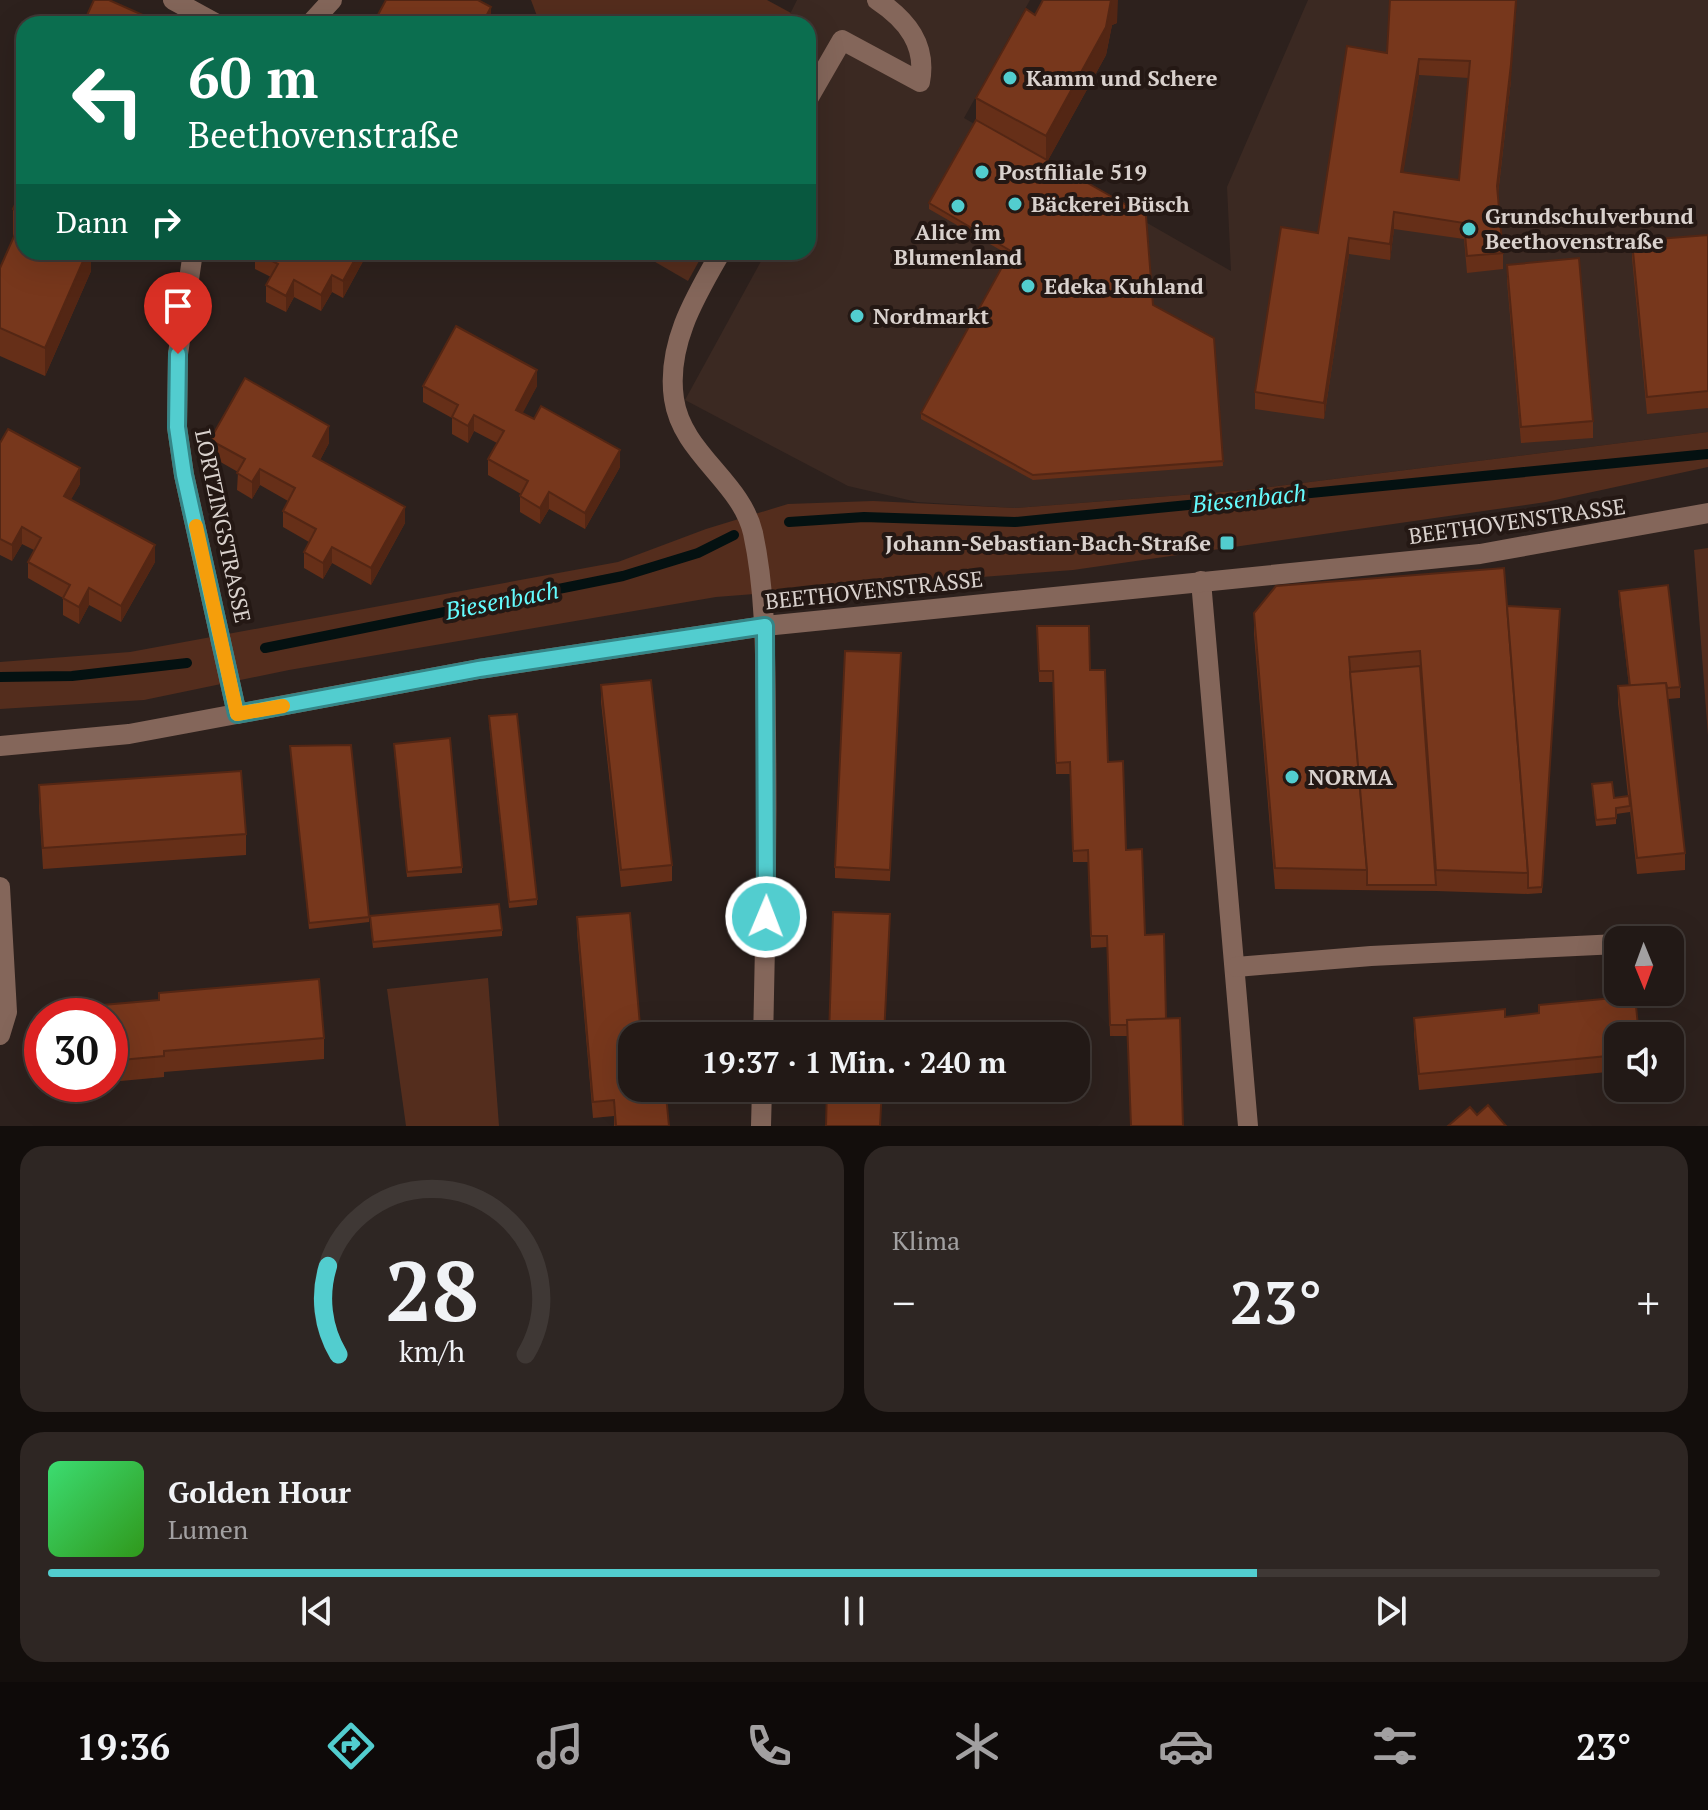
<!DOCTYPE html>
<html lang="de">
<head>
<meta charset="utf-8">
<style>
  body { margin:0; font-family:"PT Serif",serif; background:#2e2623; color:#f1f3f6; height:100vh; display:flex; flex-direction:column; font-size:30px; white-space:nowrap }
  * { box-sizing:border-box; margin:0 }
  p { font-size:26px; color:#a2a0a1 }
  .icon { flex:none; width:44px; height:44px; fill:none; stroke:currentColor; stroke-width:2; stroke-linecap:round; stroke-linejoin:round }
  .map { position:relative; height:1126px; overflow:hidden }
  .sheet { display:flex; flex-direction:column; gap:20px; padding:20px; background:#130e0c; flex:1 }
  .sheet>* { flex:none }
  .top-card { position:absolute; left:16px; top:16px; width:800px; height:244px; border-radius:24px; box-shadow:0 8px 32px #0002,0 0 0 2px #3f3835; background:#0b6e4f; color:#fff; overflow:hidden }
  .needle { width:52px; rotate:179deg }
  .controls { position:absolute; left:1604px; top:926px; display:grid; gap:16px }
  .controls a { display:grid; place-items:center; width:80px; height:80px; border-radius:16px; background:#221916; box-shadow:0 8px 32px #0002,0 0 0 2px #3f3835; font-size:40px }
  .speed { position:absolute; left:24px; top:998px; display:flex; gap:16px; font-size:40px; font-weight:700; text-align:center }
  .speed>* { display:grid; place-content:center; width:104px; height:104px; border-radius:50%; background:#221916; box-shadow:0 8px 32px #0002,0 0 0 2px #3f3835; line-height:1 }
  .speed .limit { border:12px solid #d22; background:#fff; color:#111 }
  .pin { position:absolute; display:grid; place-items:center; width:68px; height:68px; color:#fff; margin:-82px -34px; border-radius:50% 50% 50% 0; rotate:-45deg; box-shadow:0 0 8px #0007 }
  .pin .icon { rotate:45deg }
  .me { position:absolute; width:88px; margin:-44px; rotate:1deg; stroke-linejoin:round; filter:drop-shadow(0 0 6px #0008) }
  .turn { display:flex; align-items:center; gap:28px; height:168px; padding:0 40px; font-size:36px }
  .turn .icon { width:104px; height:104px; stroke-width:2.5 }
  .turn b { display:block; font-size:56px; line-height:68px }
  .then { display:flex; align-items:center; height:76px; padding:0 40px; background:#0003; gap:16px; font-size:30px }
  .big { font-size:60px; font-weight:700; line-height:1.1 }
  .sheet .tile { flex:1; display:flex; flex-direction:column; justify-content:center; gap:12px; min-width:0; padding:0 28px; border-radius:24px; background:#2e2623 }
  .sheet .dial { align-items:center; gap:0 }
  .dial svg { height:208px; overflow:visible; fill:none; stroke:#3f3835; stroke-width:7; stroke-linecap:round; text-anchor:middle }
  .dial text { fill:#f1f3f6; stroke:none }
  .song { display:flex; align-items:center; gap:24px }
  .cover { width:96px; height:96px; border-radius:12px; background:linear-gradient(135deg,hsl(140 70% 55%),hsl(110 70% 35%)) }
  .played { height:8px; border-radius:4px; background:linear-gradient(90deg,#52cdcf 75%,#3f3835 75%) }
  .keys { display:flex; justify-content:space-around; direction:ltr }
  .heat { display:flex; justify-content:space-between; align-items:center; font-size:44px; direction:ltr }
  .sheet .tiles { flex:1; display:grid; gap:20px; grid-template-columns:1fr 1fr }
  .tile:last-child { grid-column:span 2 }
  .trip { position:absolute; left:618px; top:1022px; width:472px; height:80px; border-radius:24px; background:#221916; box-shadow:0 8px 32px #0002,0 0 0 2px #3f3835; font-weight:700; line-height:80px; text-align:center }
  .dock { display:flex; height:128px; justify-content:space-around; align-items:center; background:#0e0a09; color:#a2a0a1 }
  .dock .icon { width:56px; height:56px }
  .dock .current { color:#52cdcf }
  .dock b { font-size:36px; color:#f1f3f6 }
  .map>svg:first-child { display:block }
  .built { fill:#3b2922 }
  .green { fill:#542d1d }
  .lines { fill:none; stroke-linecap:round; stroke-linejoin:round }
  .stream { stroke:#041111; stroke-width:10 }
  .minor { stroke:#84665a; stroke-width:20 }
  .wall { fill:#662f18; fill-rule:evenodd }
  .shaded-wall { fill:#532614 }
  .building { fill:#77371c; stroke:#532614; stroke-width:2; fill-rule:evenodd }
  .route-casing { stroke:#358587; stroke-width:20 }
  .route { stroke:#52cdcf; stroke-width:14 }
  .slow { stroke:#f59e0b; stroke-width:14 }
  .poi-dot { fill:#52cdcf; stroke:#241814; stroke-width:3 }
  .labels { text-anchor:middle; stroke-width:8; stroke-linejoin:round; paint-order:stroke }
  .poi-label { font-size:22px; font-weight:bold; fill:#d9d1cd; stroke:#241814; text-anchor:start }
  .street-label { font-size:22px; fill:#d9d1cd; stroke:#241814 }
  .water-label { font-size:24px; font-style:italic; fill:#64fbfe; stroke:#241814 }
</style>
</head>
<body>
<div class="map">
<svg width="1708" height="1126" viewBox="0 0 1708 1126">
  <rect width="100%" height="100%" fill="#2d211d"/>
  <!-- built -->
  <path class="built" d="M797,0H1030L964,118L1231,271L1227,187L1308,0H1708V432L1247,490L1015,508L917,502L848,486L685,400L766,252H808V174L813,165L808,162V24H785Z"/>
  <!-- green -->
  <g class="green">
    <path d="M531,0H767L791,13L785,24H540Z"/>
    <path d="M638,252H704L688,281Z"/>
    <path d="M1708,432V467L1546,502L1073,570L716,597L289,670L144,700L0,709V662L130,652L618,562L706,529L788,504L873,501L1015,508L1247,490Z"/>
    <path d="M1708,548V736L1694,550Z"/>
    <path d="M488,978L499,1126H406L387,989Z"/>
  </g>
  <g class="lines">
    <!-- stream -->
    <g class="stream">
      <path d="M789,522L864,517L1015,522L1708,454"/>
      <path d="M265,648L623,576L698,553L734,535"/>
      <path d="M0,677L72,676L187,663"/>
    </g>
    <!-- minor -->
    <g class="minor">
      <path d="M173,0L217,24"/>
      <path d="M310,24L332,0"/>
      <path d="M808,99L842,40L920,82C927,45 907,20 877,0"/>
      <path d="M193,252L178,354L177,427L184,475L237,714"/>
      <path d="M721,252C695,297 666,345 674,399C682,454 741,481 753,533C767,598 765,666 766,733C767,834 766,935 763,1036"/>
      <path d="M1201,581L1248,1126"/>
      <path d="M0,746L129,734L479,669L765,626L1480,554L1708,513"/>
      <path d="M0,887L7,1012L0,1035"/>
      <path d="M1236,967L1371,956L1618,944"/>
      <path d="M761,1126L762,1088"/>
    </g>
  </g>
  <!-- wall -->
  <g class="wall">
    <path d="M1390,0L1511,80L1498,195L1503,253V269L1467,273L1464,239L1394,229L1390,260L1349,254L1324,419L1255,409V392L1387,53ZM1419,75L1469,78L1459,180L1403,172Z"/>
    <path d="M1035,15L1117,23L1112,25L1106,55L1048,160L1153,305L1214,338L1223,466L1033,480L921,419V413L1009,255L929,209V203L976,120V98Z"/>
    <path d="M24,185L91,252V271L45,376L0,356V268L13,238V209Z"/>
    <path d="M1708,235V408L1647,414L1632,258V241Z"/>
    <path d="M255,252L286,253L368,252L343,298L332,292L321,311L294,297L286,312L266,302V285L271,277L255,269Z"/>
    <path d="M1507,265L1593,421V438L1521,443L1507,281Z"/>
    <path d="M423,386H537L522,413L620,467L585,529L549,509L540,524L520,512V496L521,494L488,475V459L497,443L474,431L468,443L452,434V418L423,402Z"/>
    <path d="M210,440L329,443L320,460L405,523L371,585L332,563L323,579L304,568V552L309,542L283,527V511L288,501L260,485L252,499L237,490L238,472L210,456Z"/>
    <path d="M0,443L80,484L71,499L155,562L121,622L89,605L79,624L63,615V598L28,578V562L34,550L22,544L12,561L0,555Z"/>
    <path d="M1619,591L1680,687V698L1668,699L1685,853V870L1637,874L1630,810V812L1616,814V824L1596,826L1592,789L1614,798L1628,796L1618,703V686H1629L1619,602Z"/>
    <path d="M1507,606L1560,609L1542,893L1528,894L1436,891L1275,889L1254,634V613Z"/>
    <path d="M1037,626L1090,670L1108,762L1123,761L1127,1036H1110L1107,947L1091,948L1088,862H1073L1070,774H1056L1053,682H1039Z"/>
    <path d="M901,653L890,881L835,878V867Z"/>
    <path d="M601,685L672,865V881L621,887L601,702Z"/>
    <path d="M489,722L537,899V905L509,908Z"/>
    <path d="M290,746L369,917V922L309,929Z"/>
    <path d="M394,750L462,867V873L407,877Z"/>
    <path d="M39,785L246,834V855L43,869L39,806Z"/>
    <path d="M577,917L646,1097L669,1126H614V1116L593,1118L577,933Z"/>
    <path d="M370,922L502,930V936L373,948Z"/>
    <path d="M1539,1005L1618,1036V1071L1419,1090L1414,1034V1018L1505,1017L1539,1013Z"/>
    <path d="M68,1008L324,1038V1059L164,1072V1077L110,1082V1016H68Z"/>
  </g>
  <!-- shaded-wall -->
  <g class="shaded-wall">
    <path d="M1111,0H1118L1117,23L1112,25L1106,55L1046,164V136Z"/>
    <path d="M1516,0H1517L1511,80L1497,202V186Z"/>
    <path d="M491,7V24H482Z"/>
    <path d="M1419,59V75L1401,188V172Z"/>
    <path d="M1394,212V229L1390,260V244Z"/>
    <path d="M1349,238V254L1324,419V403Z"/>
    <path d="M82,252H91V271L45,376V348Z"/>
    <path d="M359,252H368L343,298V281Z"/>
    <path d="M332,275V292L321,311V295Z"/>
    <path d="M294,280V297L286,312V296Z"/>
    <path d="M537,370V386L516,426V410Z"/>
    <path d="M474,415V431L468,443V426Z"/>
    <path d="M329,426V443L313,473V456Z"/>
    <path d="M620,450V467L585,529V513Z"/>
    <path d="M80,468V484L64,512V496Z"/>
    <path d="M260,469V485L252,499V482Z"/>
    <path d="M549,492V509L540,524V508Z"/>
    <path d="M405,507V523L371,585V568Z"/>
    <path d="M22,527V544L12,561V545Z"/>
    <path d="M155,545V562L121,622V606Z"/>
    <path d="M332,547V563L323,579V563Z"/>
    <path d="M89,588V605L79,624V607Z"/>
  </g>
  <!-- building -->
  <g class="building">
    <path d="M94,0H109L163,24H83Z"/>
    <path d="M386,0H478L491,7L482,24H373Z"/>
    <path d="M1043,0H1111L1106,27L1046,136L976,98L1026,9L1035,15Z"/>
    <path d="M1390,0H1516L1511,64L1497,186L1503,253L1467,256L1464,223L1394,212L1390,244L1349,238L1324,403L1255,392L1281,227L1318,233L1347,46L1387,53ZM1419,59L1470,61L1459,180L1401,172Z"/>
    <path d="M976,120L1146,216L1153,305L1214,338L1223,461L1033,475L921,413L1011,251L929,203Z"/>
    <path d="M24,185V252H87L45,348L0,328V268L24,214L13,209Z"/>
    <path d="M1708,235V391L1647,397L1632,241Z"/>
    <path d="M255,252L286,253L359,252L343,281L332,275L321,295L294,280L286,296L266,285L278,264Z"/>
    <path d="M1579,258L1593,421L1521,427L1507,265Z"/>
    <path d="M456,326L537,370L516,410L534,419L541,406L620,450L585,513L549,492L540,508L520,496L528,481L488,459L504,431L474,415L468,426L452,417L458,405L423,386Z"/>
    <path d="M245,378L329,426L313,456L405,507L371,568L332,547L323,563L304,552L316,529L283,511L295,488L260,469L252,482L237,473L245,459L210,440Z"/>
    <path d="M8,429L80,468L64,496L155,545L121,606L89,588L79,607L63,598L70,585L28,562L41,538L22,527L12,545L0,539V443Z"/>
    <path d="M1504,568L1528,873L1436,870L1420,651L1349,657L1367,870L1275,868L1254,613L1276,586Z"/>
    <path d="M1668,585L1680,687L1667,688L1666,683L1630,686L1619,591Z"/>
    <path d="M1507,606L1560,609L1542,887L1528,888V873Z"/>
    <path d="M1037,626H1089L1090,670H1105L1108,762L1123,761L1126,850L1142,849L1145,935L1164,934L1166,1019L1127,1020L1128,1025H1110L1107,936H1091L1088,850L1073,851L1070,762L1056,763L1053,671H1039Z"/>
    <path d="M845,651L901,653L890,870L835,867Z"/>
    <path d="M1420,666L1436,885H1367V870L1350,672Z"/>
    <path d="M651,680L672,865L621,870L601,685Z"/>
    <path d="M1666,683L1685,853L1637,858L1618,686Z"/>
    <path d="M517,714L537,899L509,902L489,716Z"/>
    <path d="M450,738L462,867L407,872L394,744Z"/>
    <path d="M351,745L369,917L309,923L290,746Z"/>
    <path d="M241,771L246,834L43,848L39,785Z"/>
    <path d="M1612,782L1614,798L1629,796L1630,806L1616,808V818L1596,820L1592,784Z"/>
    <path d="M499,904L502,930L373,942L370,916Z"/>
    <path d="M833,912L890,914L884,1036H829Z"/>
    <path d="M630,913L641,1036H632V1088H646V1097L666,1095L669,1126H616L614,1100L593,1102L577,917Z"/>
    <path d="M319,979L324,1038L164,1051V1056L110,1061V1016H69L68,1008L159,1000V993Z"/>
    <path d="M1635,996L1639,1036H1618V1055L1419,1074L1414,1018L1505,1009V1017L1531,1014L1539,1013V1005Z"/>
    <path d="M1180,1018L1183,1126H1131L1127,1020Z"/>
    <path d="M827,1088H882L880,1126H826Z"/>
    <path d="M1488,1105L1506,1126H1448L1470,1107L1477,1115Z"/>
  </g>
  <g class="lines">
    <!-- route casing -->
    <g class="route-casing">
      <path id="route" d="M178,354L177,427L184,475L237,714L479,669L765,626L766,917"/>
    </g>
    <!-- route -->
    <use href="#route" class="route"/>
    <!-- slow -->
    <path class="slow" d="M196,526L237,714L283,706"/>
  </g>
  <!-- markers -->
  <g class="poi-dot">
    <circle cx="1010" cy="78" r="8"/>
    <circle cx="982" cy="172" r="8"/>
    <circle cx="1015" cy="204" r="8"/>
    <circle cx="958" cy="206" r="8"/>
    <circle cx="1469" cy="229" r="8"/>
    <circle cx="1028" cy="286" r="8"/>
    <circle cx="857" cy="316" r="8"/>
    <rect x="1219" y="535" width="16" height="16" rx="4"/>
    <circle cx="1292" cy="777" r="8"/>
  </g>
  <g class="labels">
    <!-- poi labels -->
    <g class="poi-label">
      <text x="1026" y="86">Kamm und Schere</text>
      <text x="998" y="180">Postfiliale 519</text>
      <text x="1031" y="212">Bäckerei Büsch</text>
      <text x="1485" y="224">Grundschulverbund<tspan x="1485" dy="25">Beethovenstraße</tspan></text>
      <text x="958" y="240" text-anchor="middle">Alice im<tspan x="958" dy="25">Blumenland</tspan></text>
      <text x="1044" y="294">Edeka Kuhland</text>
      <text x="873" y="324">Nordmarkt</text>
      <text x="1211" y="551" text-anchor="end">Johann-Sebastian-Bach-Straße</text>
      <text x="1308" y="785">NORMA</text>
    </g>
    <!-- street labels -->
    <g class="street-label">
      <text transform="translate(1517 521) rotate(-8)" y="8">BEETHOVENSTRASSE</text>
      <text transform="translate(223 526) rotate(78)" y="8">LORTZINGSTRASSE</text>
      <text transform="translate(874 590) rotate(-6)" y="8">BEETHOVENSTRASSE</text>
    </g>
    <!-- water labels -->
    <g class="water-label">
      <text transform="translate(1249 499) rotate(-6)" y="8">Biesenbach</text>
      <text transform="translate(502 601) rotate(-11)" y="8">Biesenbach</text>
    </g>
  </g>
</svg>
<div class="controls">
<a><svg class="needle" viewBox="-14 -14 28 28"><path d="M0-13l5 13h-10z" fill="#e53935"/><path d="M0 13l5-13h-10z" fill="#a2a0a1"/></svg></a>
<a><svg class="icon" aria-label="sound" viewBox="0 0 24 24"><path d="M4 9h4l5-4v14l-5-4H4zM17 9q2 3 0 6"/></svg></a>
</div>
<div class="speed"><div class="limit">30</div></div>
<div class="pin" style="left:178px;top:354px;background:#d93025"><svg class="icon" aria-label="arrive" viewBox="0 0 24 24"><path d="M6 21V4h12l-3 4 3 4H6"/></svg></div>
<svg class="me" style="left:766px;top:917px" viewBox="-20 -20 40 40"><circle r="17" fill="#52cdcf" stroke="#fff" stroke-width="3"/><path d="M0-11L8 9 0 5-8 9z" fill="#fff"/></svg>
<div class="trip">19:37 · 1 Min. · 240 m</div>
<div class="top-card">
<div class="turn"><svg class="icon" aria-label="left" viewBox="0 0 24 24"><path d="M17 20v-9H6M10 6l-5 5 5 5"/></svg><div><b>60 m</b>Beethovenstraße</div></div>
<div class="then">Dann<svg class="icon" aria-label="right" viewBox="0 0 24 24"><path d="M7 20v-9h11M14 6l5 5-5 5"/></svg></div>
</div>
</div>
<section class="sheet">
<div class="tiles">
<div class="tile dial"><svg viewBox="0 0 100 80">
<path d="M14 69A42 42 0 1 1 86 69"/>
<path d="M14 69A42 42 0 0 1 10 35" stroke="#52cdcf"/>
<text x="50" y="56" font-size="32" font-weight="700">28</text>
<text x="50" y="72" font-size="11">km/h</text>
</svg></div>
<div class="tile"><p>Klima</p>
<div class="heat"><a>−</a><b class="big">23°</b><a>+</a></div>
</div>
<div class="tile">
<div class="song"><i class="cover"></i><div><b>Golden Hour</b><p>Lumen</p></div></div>
<div class="played"></div>
<div class="keys"><svg class="icon" aria-label="previous" viewBox="0 0 24 24"><path d="M18 5L8 12l10 7zM5 5v14"/></svg><svg class="icon" aria-label="pause" viewBox="0 0 24 24"><path d="M8 5v14M16 5v14"/></svg><svg class="icon" aria-label="next" viewBox="0 0 24 24"><path d="M6 5l10 7-10 7zM19 5v14"/></svg></div>
</div>
</div>
</section>
<nav class="dock">
<b>19:36</b>
<svg class="icon current" aria-label="directions" viewBox="0 0 24 24"><path d="M12 3l9 9-9 9-9-9zM9 14v-3h6M13 9l2 2-2 2"/></svg>
<svg class="icon" aria-label="music" viewBox="0 0 24 24"><path d="M9 18V5l10-2v13"/><circle cx="6" cy="18" r="3"/><circle cx="16" cy="16" r="3"/></svg>
<svg class="icon" aria-label="phone" viewBox="0 0 24 24"><path d="M5 4h4l2 5-3 2q2 4 5 5l2-3 5 2v4C11 20 4 13 5 4z"/></svg>
<svg class="icon" aria-label="climate" viewBox="0 0 24 24"><path d="M12 3v18M4 7l16 10M4 17L20 7"/></svg>
<svg class="icon" aria-label="car" viewBox="0 0 24 24"><path d="M5 17H2v-5l4-1 3-4h7l3 4 3 1v5h-3M9 17h6M6 11h13"/><circle cx="7" cy="17" r="2"/><circle cx="17" cy="17" r="2"/></svg>
<svg class="icon" aria-label="filters" viewBox="0 0 24 24"><path d="M4 7h16M4 17h16"/><circle cx="9" cy="7" r="2"/><circle cx="15" cy="17" r="2"/></svg>
<b>23°</b>
</nav>
</body>
</html>
